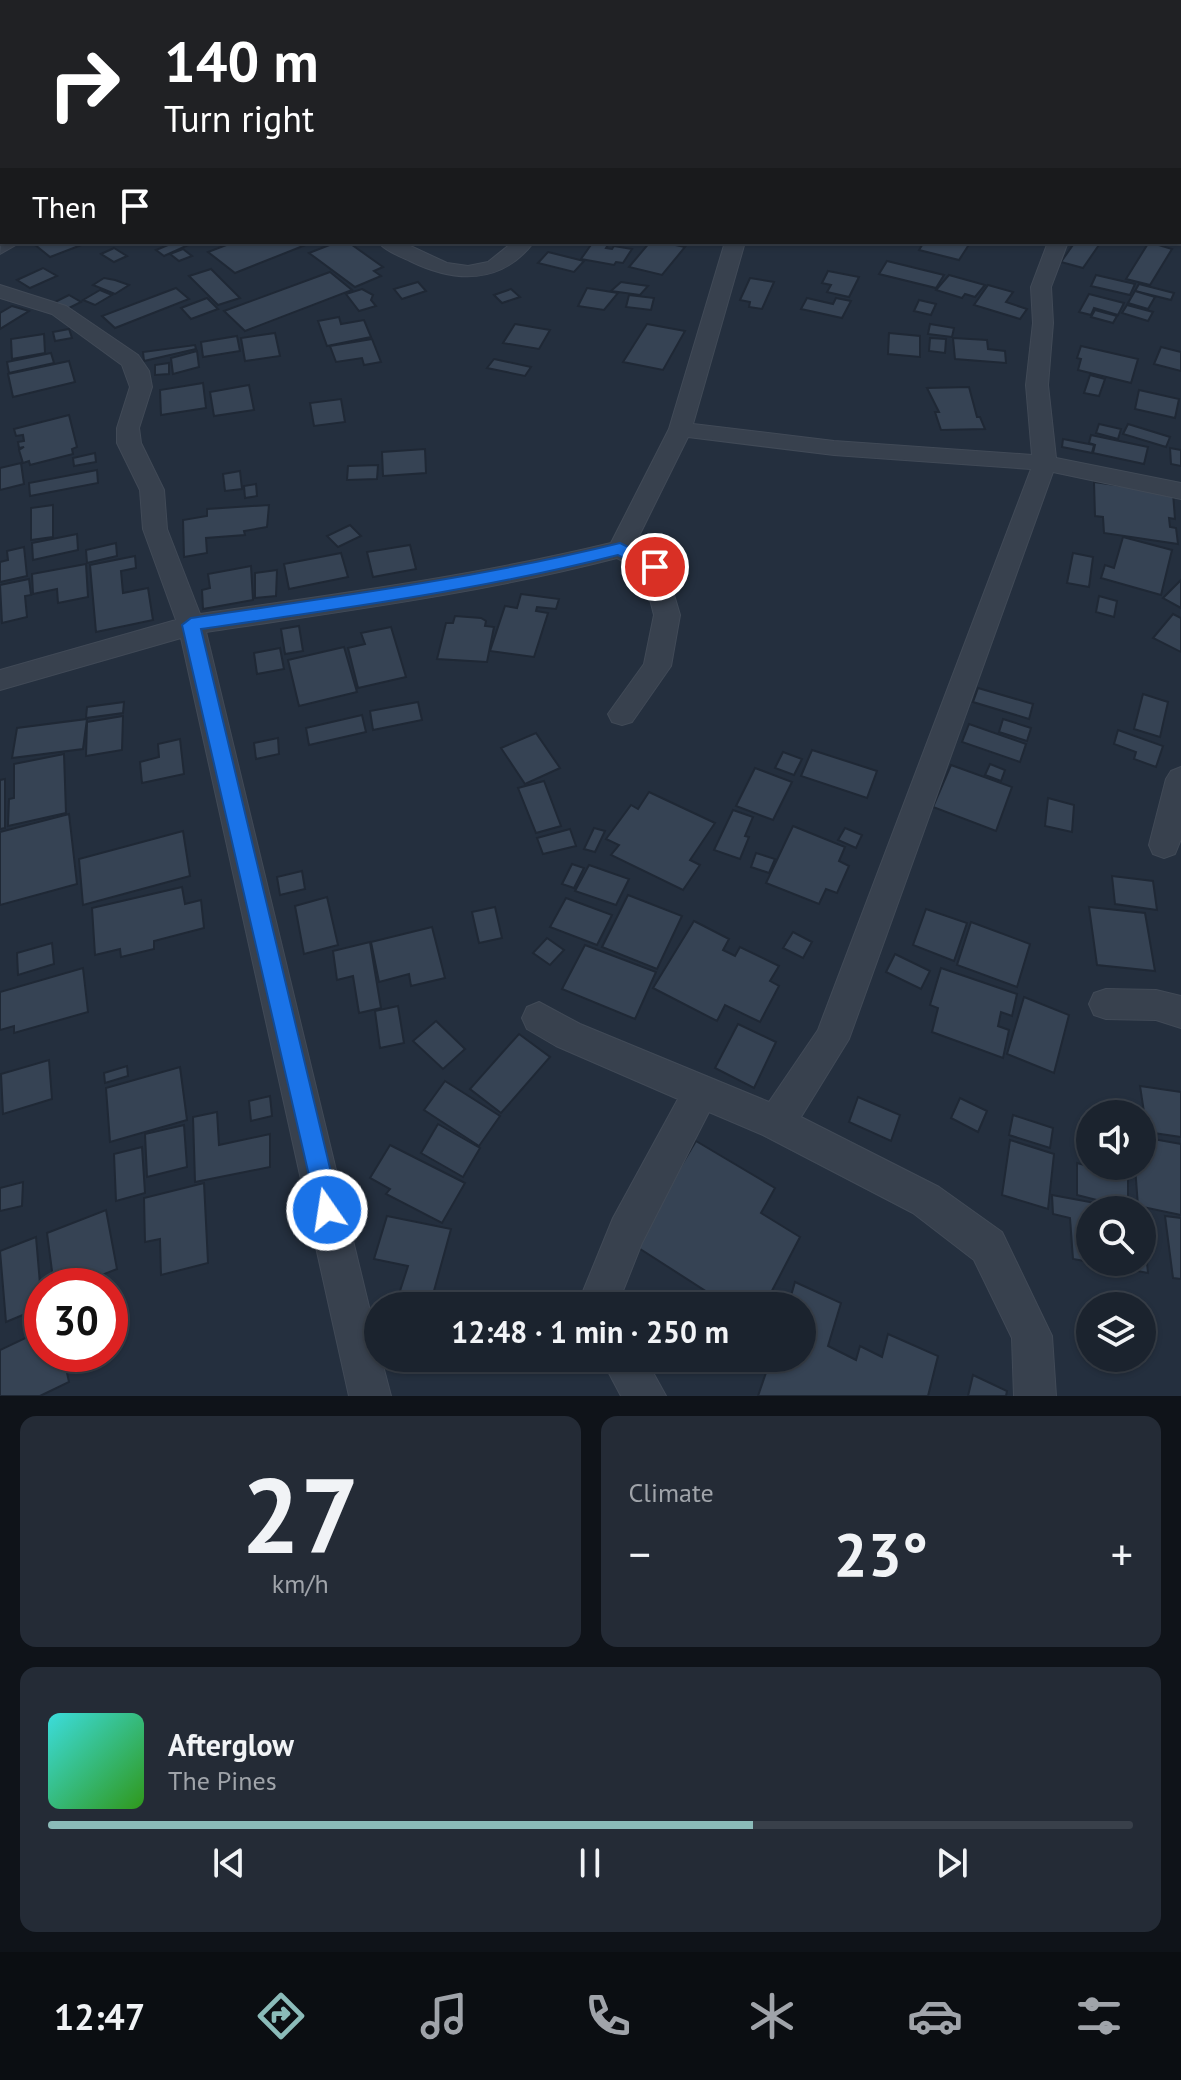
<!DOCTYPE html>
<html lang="en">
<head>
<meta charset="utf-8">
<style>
  body { margin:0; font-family:"PT Sans",sans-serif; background:#242b36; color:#f1f3f6; height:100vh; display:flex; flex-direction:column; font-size:30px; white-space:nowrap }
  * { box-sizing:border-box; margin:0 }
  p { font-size:26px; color:#a0a4aa }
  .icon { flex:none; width:44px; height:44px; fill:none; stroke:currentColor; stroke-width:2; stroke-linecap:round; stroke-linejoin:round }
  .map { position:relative; height:1396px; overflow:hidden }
  .details { display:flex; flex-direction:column; gap:20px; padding:20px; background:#0f1319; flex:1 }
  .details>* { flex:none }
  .guide { position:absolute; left:0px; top:0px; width:1182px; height:244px; box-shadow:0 2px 6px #0004,0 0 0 2px #39404a; background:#202124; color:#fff; overflow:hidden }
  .fabs { position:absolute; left:1076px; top:1100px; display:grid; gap:16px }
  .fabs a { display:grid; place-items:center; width:80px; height:80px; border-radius:50%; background:#1b232e; box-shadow:0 2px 6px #0004,0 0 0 2px #39404a; font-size:40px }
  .speed { position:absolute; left:24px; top:1268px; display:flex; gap:16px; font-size:40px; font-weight:700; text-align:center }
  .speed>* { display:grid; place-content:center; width:104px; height:104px; border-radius:50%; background:#1b232e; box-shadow:0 2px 6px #0004,0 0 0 2px #39404a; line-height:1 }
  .speed .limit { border:12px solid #d22; background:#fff; color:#111 }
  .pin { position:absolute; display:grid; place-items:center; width:68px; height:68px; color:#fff; margin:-34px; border:4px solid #fff; border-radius:50%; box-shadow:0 2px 8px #0007 }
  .me { position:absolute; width:88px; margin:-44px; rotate:347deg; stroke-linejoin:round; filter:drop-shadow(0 0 6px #0008) }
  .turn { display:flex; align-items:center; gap:28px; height:168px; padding:0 32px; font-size:36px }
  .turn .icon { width:104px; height:104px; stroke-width:2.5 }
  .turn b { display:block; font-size:56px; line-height:68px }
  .then { display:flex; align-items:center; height:76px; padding:0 32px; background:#0003; gap:16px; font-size:30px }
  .big { font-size:60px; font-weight:700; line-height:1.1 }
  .details .widget { flex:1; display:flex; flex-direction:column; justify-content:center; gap:12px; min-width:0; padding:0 28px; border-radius:16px; background:#242b36 }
  .details .dial { align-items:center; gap:0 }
  .dial b { font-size:104px; line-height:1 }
  .song { display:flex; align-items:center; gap:24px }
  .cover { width:96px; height:96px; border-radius:12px; background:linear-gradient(135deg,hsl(180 70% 55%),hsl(110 70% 35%)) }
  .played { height:8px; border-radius:4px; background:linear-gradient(90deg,#8bbbb9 65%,#39404a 65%) }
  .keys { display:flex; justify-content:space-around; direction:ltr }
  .heat { display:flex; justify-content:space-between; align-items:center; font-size:44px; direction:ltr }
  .details .tiles { flex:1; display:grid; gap:20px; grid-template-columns:1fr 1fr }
  .widget:last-child { grid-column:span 2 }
  .trip { position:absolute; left:364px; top:1292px; width:452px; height:80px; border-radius:40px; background:#1b232e; box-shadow:0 2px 6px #0004,0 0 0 2px #39404a; font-weight:700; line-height:80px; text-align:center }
  .tabs { display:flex; height:128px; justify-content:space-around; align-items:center; background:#0b0e12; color:#a0a4aa }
  .tabs .icon { width:56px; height:56px }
  .tabs .current { color:#8bbbb9 }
  .tabs b { font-size:36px; color:#f1f3f6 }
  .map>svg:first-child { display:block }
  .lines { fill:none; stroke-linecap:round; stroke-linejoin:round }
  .stream { stroke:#17263c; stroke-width:5 }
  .building { fill:#364354; stroke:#1f2835; stroke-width:2 }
  .minor-casing { stroke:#414a57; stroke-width:2 }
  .minor { fill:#38414e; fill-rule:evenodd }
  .route { fill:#1a73e8; stroke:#114b97; stroke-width:2 }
</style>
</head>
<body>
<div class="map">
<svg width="1181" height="1396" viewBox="0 0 1181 1396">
  <rect width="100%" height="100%" fill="#242f3e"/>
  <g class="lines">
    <!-- stream -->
    <path class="stream" d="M545,0L548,2"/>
  </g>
  <!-- building -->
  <g class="building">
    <path d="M40,242H81L84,244L50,257L34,244Z"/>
    <path d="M175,242H195L164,256L156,250Z"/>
    <path d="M234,242H313L235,273L208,252Z"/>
    <path d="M337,242H348L383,267L374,271L381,276L355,287L309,253Z"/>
    <path d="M593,242L608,245L606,248L612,249L614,246L632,249L623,263L616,262L614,265L581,259Z"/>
    <path d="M650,242H661L685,247L662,275L629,267Z"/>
    <path d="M924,242H964L970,243L959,260L919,250Z"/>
    <path d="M1075,242H1101L1083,268L1061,262Z"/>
    <path d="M1149,242L1172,249L1150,285L1126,279Z"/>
    <path d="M114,248L127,256L114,262L101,254Z"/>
    <path d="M183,249L192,256L179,261L170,254Z"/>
    <path d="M548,252L584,261L574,272L538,263Z"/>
    <path d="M887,261L944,275L936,288L879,274Z"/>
    <path d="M43,268L57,276L30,288L17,280Z"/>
    <path d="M211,269L240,298L218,305L189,276Z"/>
    <path d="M828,271L859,277L849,297L827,292L831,285L822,283Z"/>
    <path d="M330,272L352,290L245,331L224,311Z"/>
    <path d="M949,275L985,285L975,297L965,294L962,298L936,290Z"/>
    <path d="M1096,275L1135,284L1130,295L1091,286Z"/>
    <path d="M104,278L115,280L129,285L115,294L93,285Z"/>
    <path d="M750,278L774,282L762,309L749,307L750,302L740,300Z"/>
    <path d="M418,282L426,291L402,299L394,289Z"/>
    <path d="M621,282L648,286L640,295L611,291Z"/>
    <path d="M1139,284L1174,293L1171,300L1135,291Z"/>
    <path d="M988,285L1013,292L1006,302L1027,309L1020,319L974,305Z"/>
    <path d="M176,288L189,299L115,328L102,316Z"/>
    <path d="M587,288L618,293L604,310L578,306Z"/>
    <path d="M362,289L373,295L371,300L376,306L359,311L346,294Z"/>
    <path d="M511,289L520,297L502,303L494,295Z"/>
    <path d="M100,290L112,295L95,305L83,300Z"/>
    <path d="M1135,291L1155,297L1148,309L1128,303Z"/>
    <path d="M1089,294L1124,303L1118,315L1094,308L1091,315L1079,312Z"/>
    <path d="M69,295L81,302L67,309L55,302Z"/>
    <path d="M629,295L654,298L651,310L626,307Z"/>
    <path d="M207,298L218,309L191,319L181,308Z"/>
    <path d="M807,298L833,304L836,298L851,301L842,318L801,309Z"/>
    <path d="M919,300L936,304L931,315L914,311Z"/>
    <path d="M1127,305L1153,312L1148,321L1122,313Z"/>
    <path d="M12,306L29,311L0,329V313Z"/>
    <path d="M1095,310L1117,316L1113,323L1091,317Z"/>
    <path d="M339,317L341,324L364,320L371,337L327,346L318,321Z"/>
    <path d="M515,324L550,330L539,349L503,343Z"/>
    <path d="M647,324L685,331L663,370L623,362Z"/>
    <path d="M930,324L954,328L952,337L928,334Z"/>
    <path d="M69,329L72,338L55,341L53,332Z"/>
    <path d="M275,333L280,356L245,361L241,338Z"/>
    <path d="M889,333L920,336V357L888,354Z"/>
    <path d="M44,334L45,353L12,359L11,339Z"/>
    <path d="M237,336L240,351L203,357L201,342Z"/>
    <path d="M930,338L946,339L945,353L929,351Z"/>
    <path d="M953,338L987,340L988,349L1005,351L1006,363L955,359Z"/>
    <path d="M372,339L381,362L364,365L362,358L336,362L330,346Z"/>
    <path d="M195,345L196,349L144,361L143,352Z"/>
    <path d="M1081,346L1138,359L1131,383L1078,370L1081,359L1077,358Z"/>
    <path d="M1161,347L1181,352V371L1154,364Z"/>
    <path d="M197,351L199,367L173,374L171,358Z"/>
    <path d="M51,353L54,363L9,373L7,362Z"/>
    <path d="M494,359L531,367L525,376L487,368Z"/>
    <path d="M69,361L75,382L13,397L8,374Z"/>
    <path d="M169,363V374L155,375V365Z"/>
    <path d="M1090,375L1105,379L1099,396L1084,393Z"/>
    <path d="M203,383L206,408L161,415L160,390Z"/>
    <path d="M249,385L254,410L214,416L210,392Z"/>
    <path d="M969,387L977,417H980L985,429L941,430L935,412H939L927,388Z"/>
    <path d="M1139,390L1179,399L1175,418L1135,409Z"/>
    <path d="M341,399L345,422L314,426L310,403Z"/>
    <path d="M69,415L77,447L72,449L73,454L30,465L29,461L23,463L19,450L24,447L19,448L18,442L24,441L23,435L16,436L14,429Z"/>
    <path d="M1099,424L1121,429L1118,439L1096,433Z"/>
    <path d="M1128,424L1170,437L1166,447L1123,434Z"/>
    <path d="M1091,435L1148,447L1144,464L1093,453L1095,445L1089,443Z"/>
    <path d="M1063,439L1094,445L1092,453L1062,447Z"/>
    <path d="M1170,448L1181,450V466L1171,464Z"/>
    <path d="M425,449L426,473L383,476L382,452Z"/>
    <path d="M95,453L96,462L74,466L73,458Z"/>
    <path d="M21,463L24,484L0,490V468Z"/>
    <path d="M378,465L377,479L347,480L348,466Z"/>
    <path d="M97,470L98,483L30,496L29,483Z"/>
    <path d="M240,471L242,489L225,491L223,474Z"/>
    <path d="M1094,482L1173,493L1175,519L1169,518L1170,527L1176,528L1178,544L1104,533L1103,517L1095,516Z"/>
    <path d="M256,484L257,496L245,498L244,486Z"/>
    <path d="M53,505V537L31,540V508Z"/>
    <path d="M269,505L267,527L244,531L245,535L206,538L207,553L184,557L183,520L207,516V509Z"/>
    <path d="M350,525L361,536L338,547L327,536Z"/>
    <path d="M77,534L78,550L33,560L32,543Z"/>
    <path d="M1123,537L1172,550L1161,595L1101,578L1105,565L1114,568Z"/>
    <path d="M116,543L117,556L87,563L86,550Z"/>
    <path d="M410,545L416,569L373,577L367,552Z"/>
    <path d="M24,547L27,576L0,582V562L8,560L7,551Z"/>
    <path d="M341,553L348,577L289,589L284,564Z"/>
    <path d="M1073,553L1093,557L1089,587L1067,583Z"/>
    <path d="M135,556L136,568L121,571L123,593L148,588L153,620L96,632L90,565Z"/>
    <path d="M86,564L88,597L58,603L57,589L33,594L32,574Z"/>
    <path d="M251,566L253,600L203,609L202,590L210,588L208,574Z"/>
    <path d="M277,570L276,596L255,598V573Z"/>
    <path d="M29,579L31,595L25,596L27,617L2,623L0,585Z"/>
    <path d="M1181,580V608L1163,598Z"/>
    <path d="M521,594L559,599L556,609L537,607L536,611L548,613L534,657L490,651L505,606L517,608Z"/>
    <path d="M1099,596L1117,601L1114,617L1096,612Z"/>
    <path d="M1173,614L1181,618V652L1153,638Z"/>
    <path d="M455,616L481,618L486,621L485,626L494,627L487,662L437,659L446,623H453Z"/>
    <path d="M299,626L303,651L285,654L281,629Z"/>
    <path d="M391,627L406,677L358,688L348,648L365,644L361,633Z"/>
    <path d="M344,647L357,692L299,706L288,660Z"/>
    <path d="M280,648L284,669L257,674L254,653Z"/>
    <path d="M978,688L1033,704L1029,719L973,702Z"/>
    <path d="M1143,694L1168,702L1160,737L1134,729Z"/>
    <path d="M124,702L123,713L86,718L87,707Z"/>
    <path d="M418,702L422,720L373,730L370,711Z"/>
    <path d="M362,715L366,732L309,745L306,728Z"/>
    <path d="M123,716L122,750L86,756L87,722Z"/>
    <path d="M87,719L83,749L12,758L17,728Z"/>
    <path d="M1003,719L1031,728L1027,741L999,732Z"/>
    <path d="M969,724L1026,744L1020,762L962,742Z"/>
    <path d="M1118,730L1163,746L1156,767L1134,759L1136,752L1114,744Z"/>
    <path d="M536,733L560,768L525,784L501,748Z"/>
    <path d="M278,738L279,754L256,759L254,743Z"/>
    <path d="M180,739L184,774L142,783L140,762L159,757L158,744Z"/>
    <path d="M812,750L877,771L867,798L801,776Z"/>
    <path d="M783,752L802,759L794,775L775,768Z"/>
    <path d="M64,754L66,813L8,826L9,799L14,798V764Z"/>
    <path d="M990,764L1005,770L1001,781L985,775Z"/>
    <path d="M951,765L1012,787L996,831L933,807Z"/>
    <path d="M755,768L792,782L773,820L736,806Z"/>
    <path d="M5,779V828L0,829V780Z"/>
    <path d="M544,781L561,826L536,833L518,788Z"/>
    <path d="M649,792L715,823L690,860L700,865L683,890L611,855L619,845L606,839L631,805L638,809Z"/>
    <path d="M1048,798L1074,805L1072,832L1045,826Z"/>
    <path d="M733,810L753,817L745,836L749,837L740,859L714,850Z"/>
    <path d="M69,814L77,884L0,905V832Z"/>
    <path d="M793,826L845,847L839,861L849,866L837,893L826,889L819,904L766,883Z"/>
    <path d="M594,828L605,831L595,852L584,849Z"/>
    <path d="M845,828L862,835L856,848L838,840Z"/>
    <path d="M570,829L576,846L543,854L537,838Z"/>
    <path d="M183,831L190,876L83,905L79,859Z"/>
    <path d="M756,853L775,859L769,873L751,867Z"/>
    <path d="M572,864L584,868L574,888L562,884Z"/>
    <path d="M589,865L629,879L616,905L575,891Z"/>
    <path d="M302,871L305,889L280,895L277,877Z"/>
    <path d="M1112,876L1153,881L1157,910L1115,904Z"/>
    <path d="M182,887L185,904L201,900L204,928L154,941V949L121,957L120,949L95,955L92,908Z"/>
    <path d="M628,895L682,916L657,969L602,947Z"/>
    <path d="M327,897L338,945L304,954L295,906Z"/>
    <path d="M566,898L612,915L597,945L550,927Z"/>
    <path d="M495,907L502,938L479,943L472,912Z"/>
    <path d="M1089,907L1145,913L1155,971L1097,965Z"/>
    <path d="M926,909L967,923L954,961L913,945Z"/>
    <path d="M694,921L729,939L723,950L735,956L740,947L779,966L770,981L779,986L760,1022L725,1005L717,1021L653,988Z"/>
    <path d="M971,922L1030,944L1017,987L957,965Z"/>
    <path d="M432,927L445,978L411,986L409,974L379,982L371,942Z"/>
    <path d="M793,932L812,942L803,958L783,948Z"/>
    <path d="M547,938L564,950L550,965L533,953Z"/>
    <path d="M370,942L381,1008L359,1013L353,976L337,980L333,951Z"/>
    <path d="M52,943L54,964L18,975L17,953Z"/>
    <path d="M585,945L656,972L635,1019L562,989Z"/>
    <path d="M895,954L930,971L921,989L886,972Z"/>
    <path d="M83,968L88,1012L14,1033V1026L0,1030V992Z"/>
    <path d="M941,968L1017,994L1012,1016L1001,1012L998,1026L1009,1030L1003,1058L932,1032L938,1008L930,1005Z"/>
    <path d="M1024,997L1069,1015L1054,1073L1007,1054Z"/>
    <path d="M398,1006L404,1043L380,1048L375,1011Z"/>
    <path d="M436,1021L465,1049L443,1069L413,1041Z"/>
    <path d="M738,1024L776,1042L754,1088L715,1068Z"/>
    <path d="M519,1034L550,1057L501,1113L470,1089Z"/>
    <path d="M49,1060L52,1099L3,1114L1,1074Z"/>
    <path d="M127,1066L128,1076L105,1083L104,1073Z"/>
    <path d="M180,1067L187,1120L110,1142L106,1088Z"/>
    <path d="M445,1081L500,1116L479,1146L424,1110Z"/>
    <path d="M1140,1086L1181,1092V1137L1147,1132Z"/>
    <path d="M270,1096L272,1116L251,1121L249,1101Z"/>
    <path d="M858,1097L900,1115L891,1141L849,1122Z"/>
    <path d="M960,1098L987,1111L978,1132L951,1118Z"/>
    <path d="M217,1112L219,1145L270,1134V1167L195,1182L193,1117Z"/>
    <path d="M1013,1115L1053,1128L1050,1148L1009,1135Z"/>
    <path d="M1080,1120L1090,1123V1150L1080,1148Z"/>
    <path d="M438,1124L480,1148L463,1177L421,1153Z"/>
    <path d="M184,1125L187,1167L147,1177L145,1134Z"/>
    <path d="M1142,1137L1181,1144V1215L1138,1206L1135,1166H1142Z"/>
    <path d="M1010,1140L1054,1154L1048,1209L1002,1195Z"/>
    <path d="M696,1141L775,1188L761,1213L800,1237L764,1306H729L634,1245Z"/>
    <path d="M390,1145L465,1183L442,1223L386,1194L390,1189L370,1178Z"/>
    <path d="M142,1147L145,1193L116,1201L114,1154Z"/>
    <path d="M1077,1163L1128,1176V1208L1077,1195Z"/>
    <path d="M23,1182L22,1206L0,1211V1188Z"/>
    <path d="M204,1183L208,1263L161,1275L160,1239L145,1242L144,1198Z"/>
    <path d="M1052,1195L1133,1210H1090V1262L1073,1259L1070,1218L1053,1214Z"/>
    <path d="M106,1210L117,1269L74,1286H54L47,1233Z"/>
    <path d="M1142,1212L1148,1273L1090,1262H1142Z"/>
    <path d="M387,1216L451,1229L432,1298L400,1291L408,1266L374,1259Z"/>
    <path d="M1165,1216L1181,1218V1279L1173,1278Z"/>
    <path d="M36,1237L42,1307L6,1322L0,1251Z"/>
    <path d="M795,1282L841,1303L828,1346L856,1360L860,1346L882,1357L888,1334L938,1356L928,1396H758L771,1358H802V1306H788Z"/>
    <path d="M42,1330V1354H63L69,1382L40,1396H0V1350Z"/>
    <path d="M973,1375L1007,1391L1006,1396H968Z"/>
  </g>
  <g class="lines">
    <!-- minor casing -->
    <g class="minor-casing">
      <g id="minor">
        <path d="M1091,0H1120L1121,2H1092Z"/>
        <rect x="1180" y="6" width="1" height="9"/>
        <rect x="0" y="19" width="2" height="10"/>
        <rect x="0" y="53" width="2" height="10"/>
        <path d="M1181,79V93H1180V79Z"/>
        <path d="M0,105H2L0,116Z"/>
        <path d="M2,239V242H21L0,254Z"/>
        <path d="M378,242H402L447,263L468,266L488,262L513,242H534C501,285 455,283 410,261C399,256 386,251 378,242Z"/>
        <path d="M725,242H745L693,424L834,441L1032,455L1026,385L1033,323L1031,287L1048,242H1068L1051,287L1053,323L1048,385L1056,458L1181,483V499L1053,472L849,1039L801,1117L939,1187L1002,1232L1052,1336L1056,1396H1014L1012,1338L974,1260L913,1213L763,1135L709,1112L642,1243L617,1306H577L613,1218L678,1099L556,1046L527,1029L522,1018L527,1007L539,1002L580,1024L769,1102L818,1030L1031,469L834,455L688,437L634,546L664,561L680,615L671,666L632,722L622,725L612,722L608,714L644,664L654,615L643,572L617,558C482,593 344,611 206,632L378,1344V1358H381L391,1396H349L181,638L0,690V670L176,620L143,529L140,490L117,443V428L130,387L122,365L52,314L0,298V285L66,306L138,355L149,371L152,387L139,428L141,443L164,490L167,529L200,614C338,594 475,576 611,543L669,429Z"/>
        <path d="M1181,767V839L1175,854L1164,858L1153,854L1149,845L1166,779L1171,771Z"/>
        <path d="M1106,989L1156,990L1181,996V1028L1156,1020L1106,1019L1094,1015L1089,1004L1094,993Z"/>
        <path d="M601,1358H645L666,1396H621Z"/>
      </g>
    </g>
    <!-- minor -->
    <use href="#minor" class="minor"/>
  </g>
  <!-- route -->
  <path class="route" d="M620,543L661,563L663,567L661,571H649L618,555C480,590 341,609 201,629L340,1210L336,1219L327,1222L319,1219L182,625L191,618C335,597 478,578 620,543Z"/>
</svg>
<div class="fabs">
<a><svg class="icon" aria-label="sound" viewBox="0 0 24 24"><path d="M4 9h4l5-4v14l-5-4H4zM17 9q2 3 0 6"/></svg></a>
<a><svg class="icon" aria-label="search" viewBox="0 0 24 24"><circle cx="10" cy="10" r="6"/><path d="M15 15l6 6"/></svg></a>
<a><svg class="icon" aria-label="layers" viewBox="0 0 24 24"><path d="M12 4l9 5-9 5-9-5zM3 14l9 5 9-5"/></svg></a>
</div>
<div class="speed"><div class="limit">30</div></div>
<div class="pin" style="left:655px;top:567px;background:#d93025"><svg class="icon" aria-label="arrive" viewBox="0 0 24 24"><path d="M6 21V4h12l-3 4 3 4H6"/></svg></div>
<svg class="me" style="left:327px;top:1210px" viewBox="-20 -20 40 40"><circle r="17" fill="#1a73e8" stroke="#fff" stroke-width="3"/><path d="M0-11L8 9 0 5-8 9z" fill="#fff"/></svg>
<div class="trip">12:48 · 1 min · 250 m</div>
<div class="guide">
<div class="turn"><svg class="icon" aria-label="right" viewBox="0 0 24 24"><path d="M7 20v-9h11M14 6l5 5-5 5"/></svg><div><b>140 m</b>Turn right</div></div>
<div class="then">Then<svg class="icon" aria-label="arrive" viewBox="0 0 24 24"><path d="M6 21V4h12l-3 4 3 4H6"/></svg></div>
</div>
</div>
<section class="details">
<div class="tiles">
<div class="widget dial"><b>27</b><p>km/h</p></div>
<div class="widget"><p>Climate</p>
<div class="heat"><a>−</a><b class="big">23°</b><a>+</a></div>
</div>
<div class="widget">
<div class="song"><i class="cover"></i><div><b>Afterglow</b><p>The Pines</p></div></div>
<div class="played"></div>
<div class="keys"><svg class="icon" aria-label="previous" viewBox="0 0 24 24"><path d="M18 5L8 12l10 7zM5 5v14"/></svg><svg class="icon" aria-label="pause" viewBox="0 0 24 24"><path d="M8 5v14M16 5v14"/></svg><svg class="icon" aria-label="next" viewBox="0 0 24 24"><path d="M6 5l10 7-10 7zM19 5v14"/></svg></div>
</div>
</div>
</section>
<nav class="tabs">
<b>12:47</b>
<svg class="icon current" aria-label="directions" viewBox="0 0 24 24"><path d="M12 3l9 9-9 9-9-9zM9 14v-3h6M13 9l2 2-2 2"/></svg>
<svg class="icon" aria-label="music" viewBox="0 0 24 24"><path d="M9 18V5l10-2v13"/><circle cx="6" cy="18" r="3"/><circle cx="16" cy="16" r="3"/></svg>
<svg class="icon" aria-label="phone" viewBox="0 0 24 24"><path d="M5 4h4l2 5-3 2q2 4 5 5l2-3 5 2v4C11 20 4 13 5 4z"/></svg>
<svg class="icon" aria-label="climate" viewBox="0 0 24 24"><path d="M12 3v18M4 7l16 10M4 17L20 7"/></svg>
<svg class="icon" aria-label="car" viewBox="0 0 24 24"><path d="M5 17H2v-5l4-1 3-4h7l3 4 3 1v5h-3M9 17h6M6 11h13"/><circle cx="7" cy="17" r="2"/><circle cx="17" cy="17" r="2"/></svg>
<svg class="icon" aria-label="filters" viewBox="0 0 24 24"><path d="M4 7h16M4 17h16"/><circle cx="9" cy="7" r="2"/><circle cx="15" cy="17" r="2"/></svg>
</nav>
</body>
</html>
